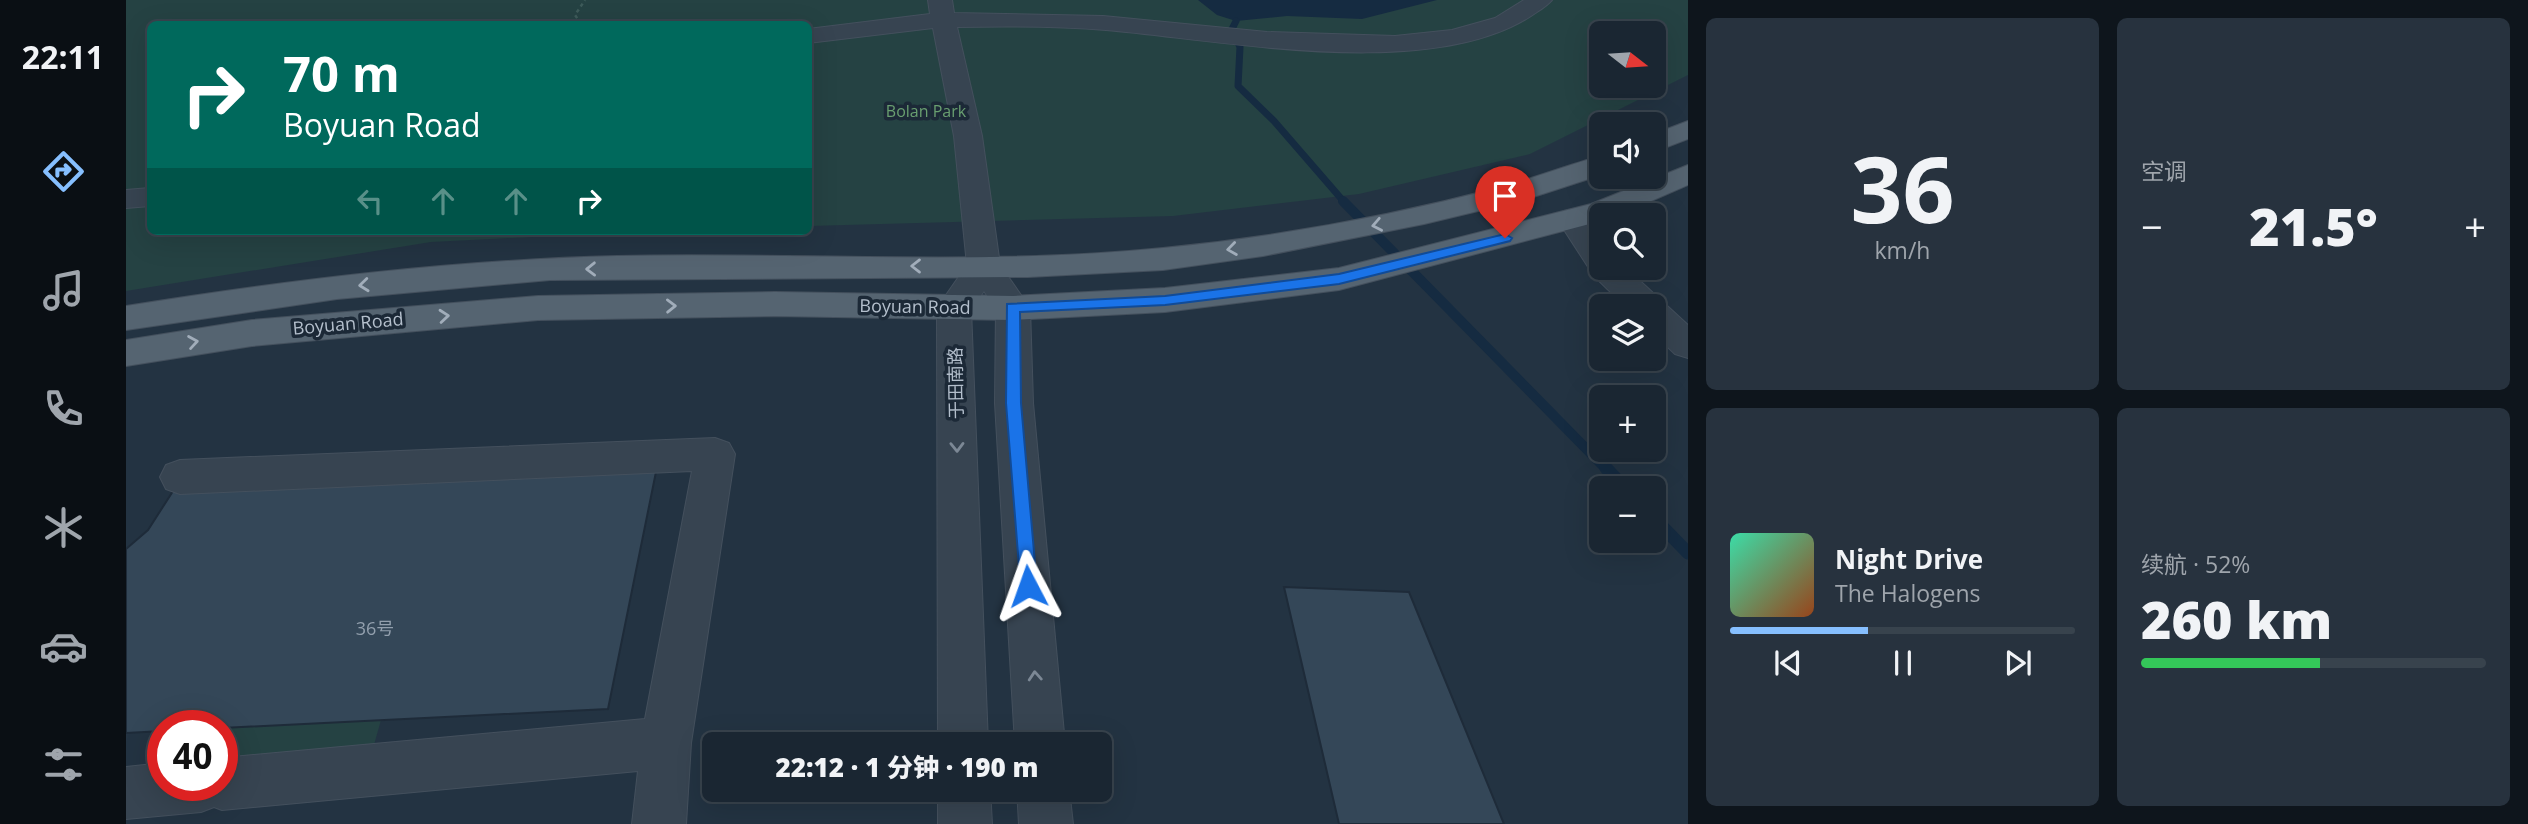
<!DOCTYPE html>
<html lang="zh">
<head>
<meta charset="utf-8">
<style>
  body { margin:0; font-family:"Open Sans","Noto Sans SC",sans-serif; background:#27323e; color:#f1f3f6; height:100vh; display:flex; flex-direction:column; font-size:26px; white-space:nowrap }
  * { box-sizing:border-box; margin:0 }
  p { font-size:23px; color:#9fa5ac }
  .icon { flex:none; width:38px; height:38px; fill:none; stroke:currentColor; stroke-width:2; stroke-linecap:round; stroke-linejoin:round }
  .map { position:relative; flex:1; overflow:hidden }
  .sheet { display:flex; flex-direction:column; gap:18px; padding:18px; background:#0e151c; width:840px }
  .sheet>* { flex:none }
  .guide { position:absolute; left:21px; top:21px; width:665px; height:214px; border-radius:10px; box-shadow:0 7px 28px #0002,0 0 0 2px #38434d; background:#00695c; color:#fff; overflow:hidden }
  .needle { width:46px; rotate:107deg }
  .fabs { position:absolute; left:1463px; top:21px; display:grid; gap:14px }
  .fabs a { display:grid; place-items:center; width:77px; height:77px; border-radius:10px; background:#1a2632; box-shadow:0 7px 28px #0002,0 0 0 2px #38434d; font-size:35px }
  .speed { position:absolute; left:21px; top:710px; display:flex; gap:14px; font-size:35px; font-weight:700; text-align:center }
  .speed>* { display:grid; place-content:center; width:91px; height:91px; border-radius:50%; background:#1a2632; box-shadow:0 7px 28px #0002,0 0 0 2px #38434d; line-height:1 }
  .speed .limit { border:10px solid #d22; background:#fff; color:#111 }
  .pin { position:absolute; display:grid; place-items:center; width:60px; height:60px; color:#fff; margin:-72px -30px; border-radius:50% 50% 50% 0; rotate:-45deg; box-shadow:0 0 7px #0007 }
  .pin .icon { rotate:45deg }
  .me { position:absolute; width:77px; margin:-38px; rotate:356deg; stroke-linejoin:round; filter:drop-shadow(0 0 5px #0008) }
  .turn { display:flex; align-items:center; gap:24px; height:147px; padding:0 21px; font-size:32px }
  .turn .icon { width:91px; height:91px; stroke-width:2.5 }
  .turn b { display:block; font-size:49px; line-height:60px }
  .lanes { display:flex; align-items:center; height:66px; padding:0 21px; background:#0003; justify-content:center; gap:35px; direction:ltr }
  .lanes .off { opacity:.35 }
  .big { font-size:52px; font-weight:800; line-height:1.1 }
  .sheet .card { flex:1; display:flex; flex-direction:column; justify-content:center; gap:10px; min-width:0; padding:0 24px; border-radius:10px; background:#27323e }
  .sheet .dial { align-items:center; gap:0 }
  .dial b { font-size:91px; line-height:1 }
  .song { display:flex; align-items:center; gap:21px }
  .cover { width:84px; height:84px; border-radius:10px; background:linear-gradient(135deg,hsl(160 70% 55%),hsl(20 70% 35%)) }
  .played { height:7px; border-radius:4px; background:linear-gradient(90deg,#86bfff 40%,#38434d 40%) }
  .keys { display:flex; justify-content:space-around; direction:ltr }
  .heat { display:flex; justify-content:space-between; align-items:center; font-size:38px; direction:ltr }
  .charge { height:10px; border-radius:5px; background:linear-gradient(90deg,#34c759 52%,#38434d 0) }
  .sheet .tiles { flex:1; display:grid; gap:18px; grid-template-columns:repeat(2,1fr) }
  .trip { position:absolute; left:576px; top:732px; width:410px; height:70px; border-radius:10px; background:#1a2632; box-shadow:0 7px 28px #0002,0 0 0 2px #38434d; font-weight:800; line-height:70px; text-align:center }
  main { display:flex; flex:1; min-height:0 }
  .tab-bar { display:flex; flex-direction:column; width:126px; justify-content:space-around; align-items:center; background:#0a0f14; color:#9fa5ac }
  .tab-bar .icon { width:49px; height:49px }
  .tab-bar .active { color:#86bfff }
  .tab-bar b { font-size:32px; color:#f1f3f6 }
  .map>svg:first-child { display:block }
  .green { fill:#254243; fill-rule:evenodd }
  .water { fill:#152b41 }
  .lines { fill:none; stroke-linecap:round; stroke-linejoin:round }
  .stream-far2 { stroke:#152b41; stroke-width:7 }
  .stream-far1 { stroke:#152b41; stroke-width:10 }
  .stream { stroke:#152b41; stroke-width:13 }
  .building { fill:#344758; stroke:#1e2b39; stroke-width:2 }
  .minor-casing { stroke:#44505d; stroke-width:2 }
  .major-casing { stroke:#44505d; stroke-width:2 }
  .path { stroke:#3e5b5a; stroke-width:2.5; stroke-dasharray:3.5 3.5; stroke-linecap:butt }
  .minor { fill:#374451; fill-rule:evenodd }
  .major { fill:#556471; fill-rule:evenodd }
  .oneway { stroke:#a1adba }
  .oneway2 { stroke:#7c8895 }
  .route { fill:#1a73e8; stroke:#114b97; stroke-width:2 }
  .labels { text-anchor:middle; stroke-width:7; stroke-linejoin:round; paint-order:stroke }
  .far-park-label { font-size:16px; fill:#699f70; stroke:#1c2937 }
  .street-label { font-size:18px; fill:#b4bfcc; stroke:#1c2937 }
  .near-number-label { font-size:18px; fill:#929fad }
</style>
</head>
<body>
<main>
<nav class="tab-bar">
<b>22:11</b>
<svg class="icon active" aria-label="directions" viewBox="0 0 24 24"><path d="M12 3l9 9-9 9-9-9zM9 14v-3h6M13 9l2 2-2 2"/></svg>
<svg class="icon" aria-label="music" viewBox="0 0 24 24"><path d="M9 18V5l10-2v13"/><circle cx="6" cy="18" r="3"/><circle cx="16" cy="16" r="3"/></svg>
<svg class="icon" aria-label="phone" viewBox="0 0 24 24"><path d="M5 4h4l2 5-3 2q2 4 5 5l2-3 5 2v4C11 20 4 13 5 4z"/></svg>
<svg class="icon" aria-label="climate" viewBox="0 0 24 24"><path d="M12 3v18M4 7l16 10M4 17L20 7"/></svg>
<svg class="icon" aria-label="car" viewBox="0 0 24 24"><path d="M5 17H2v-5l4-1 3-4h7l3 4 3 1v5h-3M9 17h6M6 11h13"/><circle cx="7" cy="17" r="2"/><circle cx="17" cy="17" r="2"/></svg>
<svg class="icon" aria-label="filters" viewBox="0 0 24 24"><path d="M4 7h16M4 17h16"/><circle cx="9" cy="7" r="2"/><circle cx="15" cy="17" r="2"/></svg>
</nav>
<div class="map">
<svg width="1562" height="824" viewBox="0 0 1562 824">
  <rect width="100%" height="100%" fill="#233342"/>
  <!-- green -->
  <g class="green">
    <path d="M0,0H1562V75L1404,154L1233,194L1047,216L683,226L682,24H24V231H528L305,242L0,291ZM1475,33H1528V86H1475Z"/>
    <path d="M255,720L244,759L96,768V738L100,728Z"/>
  </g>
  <!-- water -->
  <path class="water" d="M1072,0H1311L1236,19L1161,16L1110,21L1091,15Z"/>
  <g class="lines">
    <!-- stream-far2 -->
    <path class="stream-far2" d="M1110,21L1106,29L1114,47L1112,86L1148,121L1219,203"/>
    <!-- stream-far1 -->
    <path class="stream-far1" d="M1217,201L1481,470"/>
    <!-- stream -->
    <g class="stream">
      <path d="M1480,468L1499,488"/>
      <path d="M1528,518L1562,553"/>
    </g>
  </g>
  <!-- building -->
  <g class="building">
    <path d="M531,467L482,709L96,728L37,726V731L0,733V549L22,530L49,488Z"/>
    <path d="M1158,587L1283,592L1378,824H1213Z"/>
  </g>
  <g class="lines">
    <!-- minor casing -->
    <g class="minor-casing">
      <g id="minor">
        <path d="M802,0H826L828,13L977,16L1141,32L1269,36L1326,30L1369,18L1398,0H1426C1420,7 1412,11 1405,16C1303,82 1097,40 980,30C930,26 880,26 831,27L856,136L874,265L904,308L907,403L939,744H889L869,403L870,309L858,291L845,309L862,744H812L811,308L841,265L828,136L807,28L682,43V29L804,14Z"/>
        <path d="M24,188V206L0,208V190Z"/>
        <path d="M1447,209L1458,212L1475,236V268H1500L1562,325V358L1549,354L1528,334V306H1499L1468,276L1431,219L1436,212Z"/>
        <path d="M589,438L603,443L609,454L565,743L560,824H506L512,771L96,810L88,807L75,812L0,819V767L37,763V786H96V758L519,719L566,471L54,494L40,489L34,477L40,465L54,460Z"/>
        <path d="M812,789H864L866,824H812Z"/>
        <path d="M891,789H943L947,824H893Z"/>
      </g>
    </g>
    <!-- major casing -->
    <g class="major-casing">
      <g id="major">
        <path d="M1562,121V139L1528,152V134Z"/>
        <path d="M1475,156V175L1398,200L1298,224L1137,256L1037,270L902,277L424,280L211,299L0,330V306C163,280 326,260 491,256C672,252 856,266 1037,248C1150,237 1265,216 1375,187C1409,178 1441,165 1475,156Z"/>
        <path d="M1562,165V185L1493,215H1475V221L1213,290L1039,312L887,320L649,316L412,320L126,346L0,366V340L126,320L412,296L649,292L887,296L1039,288L1213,268L1465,204Z"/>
      </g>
    </g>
    <!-- path -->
    <path class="path" d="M455,24L449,15L459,0"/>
    <!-- minor -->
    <use href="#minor" class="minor"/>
    <!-- major -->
    <use href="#major" class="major"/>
  </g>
  <!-- one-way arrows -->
  <defs><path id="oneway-chevron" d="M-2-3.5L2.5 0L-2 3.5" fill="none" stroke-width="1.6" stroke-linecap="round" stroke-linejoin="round" transform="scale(1.75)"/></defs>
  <g class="oneway">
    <use href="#oneway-chevron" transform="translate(1251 225) rotate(169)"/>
    <use href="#oneway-chevron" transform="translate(1106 249) rotate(172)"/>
    <use href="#oneway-chevron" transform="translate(790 266) rotate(-180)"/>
    <use href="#oneway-chevron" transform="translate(465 269) rotate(179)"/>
    <use href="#oneway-chevron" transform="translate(238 285) rotate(174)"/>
    <use href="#oneway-chevron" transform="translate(545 306) rotate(-1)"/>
    <use href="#oneway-chevron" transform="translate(318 316) rotate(-5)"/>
    <use href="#oneway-chevron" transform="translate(67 342) rotate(-9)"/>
  </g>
  <g class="oneway2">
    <use href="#oneway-chevron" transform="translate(831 447) rotate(89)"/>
    <use href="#oneway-chevron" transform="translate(909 676) rotate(-94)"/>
  </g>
  <!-- route -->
  <path class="route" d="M1379,234L1386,238L1384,241L1213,284L1039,305L894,312L895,403L911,586L908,592L902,595L895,592L880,403L881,304L1039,296L1213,274Z"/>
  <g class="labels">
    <!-- far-park labels -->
    <g class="far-park-label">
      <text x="800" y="117">Bolan Park</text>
    </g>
    <!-- street labels -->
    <g class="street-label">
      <text transform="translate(789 307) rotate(1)" y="6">Boyuan Road</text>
      <text transform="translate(222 324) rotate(-5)" y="6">Boyuan Road</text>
      <text transform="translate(830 383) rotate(-91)" y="6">于田南路</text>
    </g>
    <!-- near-number labels -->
    <g class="near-number-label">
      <text x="249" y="635">36号</text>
    </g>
  </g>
</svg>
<div class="fabs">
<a><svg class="needle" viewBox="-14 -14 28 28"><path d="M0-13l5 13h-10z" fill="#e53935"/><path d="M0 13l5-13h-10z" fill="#9fa5ac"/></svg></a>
<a><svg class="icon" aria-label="sound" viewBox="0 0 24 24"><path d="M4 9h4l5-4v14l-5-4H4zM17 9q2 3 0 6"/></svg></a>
<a><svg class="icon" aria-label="search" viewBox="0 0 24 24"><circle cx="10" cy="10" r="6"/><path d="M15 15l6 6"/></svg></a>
<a><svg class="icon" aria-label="layers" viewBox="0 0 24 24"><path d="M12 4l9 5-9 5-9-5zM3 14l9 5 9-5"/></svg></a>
<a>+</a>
<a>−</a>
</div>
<div class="speed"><div class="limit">40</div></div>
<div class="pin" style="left:1379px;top:238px;background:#d93025"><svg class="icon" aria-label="arrive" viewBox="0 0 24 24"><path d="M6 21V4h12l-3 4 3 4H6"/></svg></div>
<svg class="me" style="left:902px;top:586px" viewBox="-20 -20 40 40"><path d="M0-17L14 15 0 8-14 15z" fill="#1a73e8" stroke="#fff" stroke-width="4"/></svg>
<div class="trip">22:12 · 1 分钟 · 190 m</div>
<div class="guide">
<div class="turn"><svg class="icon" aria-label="right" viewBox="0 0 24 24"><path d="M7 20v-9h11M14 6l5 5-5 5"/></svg><div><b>70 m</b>Boyuan Road</div></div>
<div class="lanes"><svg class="icon off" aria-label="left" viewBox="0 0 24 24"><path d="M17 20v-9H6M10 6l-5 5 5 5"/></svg><svg class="icon off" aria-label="ahead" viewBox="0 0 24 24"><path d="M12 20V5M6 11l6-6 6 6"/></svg><svg class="icon off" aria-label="ahead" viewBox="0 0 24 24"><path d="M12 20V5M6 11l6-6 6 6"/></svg><svg class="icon" aria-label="right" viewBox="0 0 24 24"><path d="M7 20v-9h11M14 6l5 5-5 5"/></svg></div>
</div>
</div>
<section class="sheet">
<div class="tiles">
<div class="card dial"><b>36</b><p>km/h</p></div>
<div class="card"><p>空调</p>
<div class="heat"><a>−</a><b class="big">21.5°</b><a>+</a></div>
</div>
<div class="card">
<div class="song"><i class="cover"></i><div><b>Night Drive</b><p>The Halogens</p></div></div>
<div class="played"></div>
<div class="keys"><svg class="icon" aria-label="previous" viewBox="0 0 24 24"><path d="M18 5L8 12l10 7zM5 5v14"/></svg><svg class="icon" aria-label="pause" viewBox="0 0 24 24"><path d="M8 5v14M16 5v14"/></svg><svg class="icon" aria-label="next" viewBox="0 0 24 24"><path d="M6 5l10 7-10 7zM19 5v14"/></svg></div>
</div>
<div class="card"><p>续航 · 52%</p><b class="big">260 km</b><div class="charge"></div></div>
</div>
</section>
</main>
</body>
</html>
